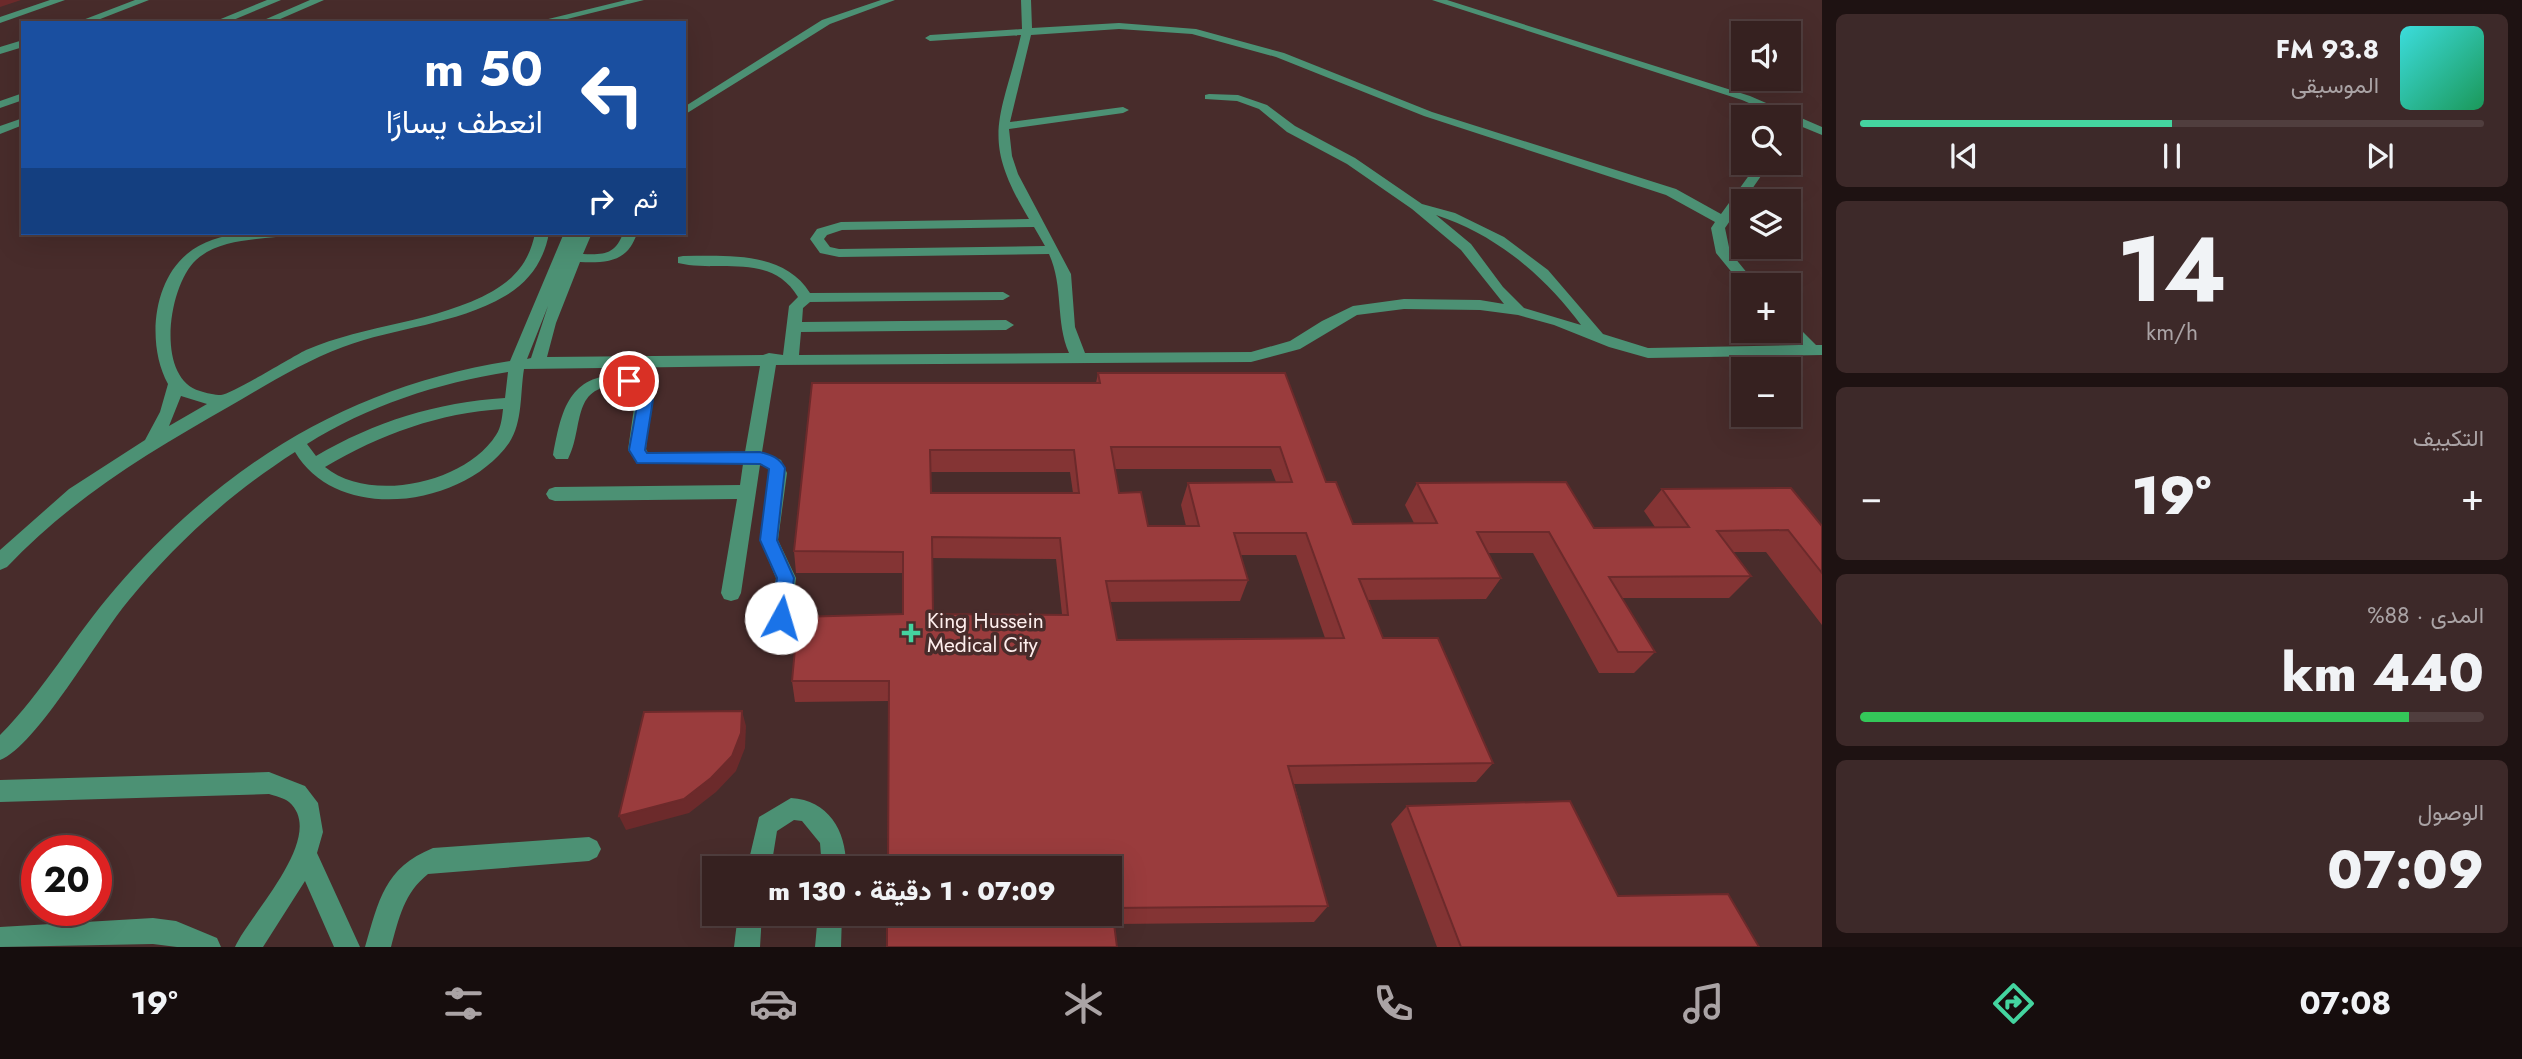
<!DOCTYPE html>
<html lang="ar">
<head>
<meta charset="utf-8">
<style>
  body { margin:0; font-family:Jost,Vazirmatn,sans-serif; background:#3d2929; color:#f1f3f6; direction:rtl; height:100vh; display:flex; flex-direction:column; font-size:26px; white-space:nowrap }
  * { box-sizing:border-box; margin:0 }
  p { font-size:23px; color:#aaa3a5 }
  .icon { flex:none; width:38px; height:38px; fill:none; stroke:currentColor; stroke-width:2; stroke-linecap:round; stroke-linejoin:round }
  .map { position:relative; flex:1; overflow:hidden; direction:ltr }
  .panel { display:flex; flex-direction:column; gap:14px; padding:14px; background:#1e1212; width:700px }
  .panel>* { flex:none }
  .hud { position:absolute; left:21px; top:21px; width:665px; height:214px; border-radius:0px; box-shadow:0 7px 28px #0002,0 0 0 2px #503e3e; direction:rtl; background:#1a4fa0; color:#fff; overflow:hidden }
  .tools { position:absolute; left:1731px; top:21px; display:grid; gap:14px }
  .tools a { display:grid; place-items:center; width:70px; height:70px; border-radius:0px; background:#362120; box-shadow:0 7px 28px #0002,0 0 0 2px #503e3e; font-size:35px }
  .speed { position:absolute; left:21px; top:835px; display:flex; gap:14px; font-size:35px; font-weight:700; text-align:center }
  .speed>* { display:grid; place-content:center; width:91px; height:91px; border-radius:50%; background:#362120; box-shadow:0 7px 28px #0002,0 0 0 2px #503e3e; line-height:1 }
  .speed .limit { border:10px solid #d22; background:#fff; color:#111 }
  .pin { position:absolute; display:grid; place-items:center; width:60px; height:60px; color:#fff; margin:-30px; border:4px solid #fff; border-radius:50%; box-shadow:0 2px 7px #0007 }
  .me { position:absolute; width:77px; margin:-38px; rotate:6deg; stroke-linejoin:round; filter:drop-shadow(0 0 5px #0008) }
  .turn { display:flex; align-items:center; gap:24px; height:147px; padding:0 28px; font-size:32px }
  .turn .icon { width:91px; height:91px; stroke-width:2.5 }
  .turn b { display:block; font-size:49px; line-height:60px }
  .then { display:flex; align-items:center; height:66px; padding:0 28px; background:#0003; gap:14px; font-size:26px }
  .big { font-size:52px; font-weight:800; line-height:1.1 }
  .panel .tile { flex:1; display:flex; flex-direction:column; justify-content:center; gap:10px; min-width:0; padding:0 24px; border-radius:10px; background:#3d2929 }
  .panel .dial { align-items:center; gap:0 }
  .dial b { font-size:91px; line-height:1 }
  .song { display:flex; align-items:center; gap:21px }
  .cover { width:84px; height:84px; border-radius:10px; background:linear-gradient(135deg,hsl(180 70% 55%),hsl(150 70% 35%)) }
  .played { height:7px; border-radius:4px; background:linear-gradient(90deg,#44d49f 50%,#503e3e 50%) }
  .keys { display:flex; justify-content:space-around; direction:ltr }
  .heat { display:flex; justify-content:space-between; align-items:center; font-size:38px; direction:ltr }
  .charge { height:10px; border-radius:5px; background:linear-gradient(90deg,#34c759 88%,#503e3e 0) }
  .trip { position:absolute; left:702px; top:856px; width:420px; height:70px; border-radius:0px; background:#362120; box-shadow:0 7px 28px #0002,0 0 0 2px #503e3e; font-weight:800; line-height:70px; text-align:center; direction:rtl }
  .menu { display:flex; height:112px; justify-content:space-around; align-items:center; background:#160d0d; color:#aaa3a5 }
  .menu .icon { width:49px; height:49px }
  .menu .on { color:#44d49f }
  .menu b { font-size:32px; color:#f1f3f6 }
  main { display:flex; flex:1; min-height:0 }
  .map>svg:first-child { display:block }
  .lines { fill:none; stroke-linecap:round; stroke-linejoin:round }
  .minor { fill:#4c9174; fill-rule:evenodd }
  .wall { fill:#843434; fill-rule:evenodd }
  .shaded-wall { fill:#6c2a2b }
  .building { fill:#9a3c3d; stroke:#6c2a2b; stroke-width:2; fill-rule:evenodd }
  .route { fill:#1a73e8; stroke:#114b97; stroke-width:2 }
  .poi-dot { fill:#44d49f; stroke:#482c2b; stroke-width:2.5 }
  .labels { text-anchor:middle; stroke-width:7; stroke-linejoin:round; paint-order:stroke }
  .poi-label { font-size:21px; fill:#feeeed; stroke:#482c2b; text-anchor:start }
</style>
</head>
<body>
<main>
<section class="panel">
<div class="tile">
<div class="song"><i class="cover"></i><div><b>93.8 FM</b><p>الموسيقى</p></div></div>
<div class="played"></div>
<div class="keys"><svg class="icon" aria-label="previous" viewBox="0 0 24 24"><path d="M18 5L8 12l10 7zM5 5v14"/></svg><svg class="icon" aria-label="pause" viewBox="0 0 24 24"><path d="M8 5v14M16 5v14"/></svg><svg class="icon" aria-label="next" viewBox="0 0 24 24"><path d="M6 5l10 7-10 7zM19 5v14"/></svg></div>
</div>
<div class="tile dial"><b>14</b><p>km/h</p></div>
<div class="tile"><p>التكييف</p>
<div class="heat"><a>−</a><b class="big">19°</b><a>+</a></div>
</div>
<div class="tile"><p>المدى · 88%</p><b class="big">440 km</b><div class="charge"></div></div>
<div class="tile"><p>الوصول</p><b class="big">07:09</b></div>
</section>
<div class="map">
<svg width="1822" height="947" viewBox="0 0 1822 947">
  <rect width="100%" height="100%" fill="#482c2b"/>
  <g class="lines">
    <!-- minor -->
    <g class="minor">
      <path d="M50,0H65L0,23V17Z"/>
      <path d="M135,0H149L90,23H75Z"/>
      <path d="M267,0H281L226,23H211Z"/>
      <path d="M310,0H324L271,23H257Z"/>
      <path d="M626,0H644L551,23H532Z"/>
      <path d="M881,0H895L830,24L684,115V107L822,20Z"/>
      <path d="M1021,0H1031L1032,28L1119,23L1196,29L1284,53L1432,112L1676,189L1721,214L1758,163H1770L1725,228L1730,252L1757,285L1743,286L1716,253L1711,228L1715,222L1666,195L1424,116L1276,57L1192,34L1119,29L1031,35L1010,122L1123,107L1129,110L1123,113L1009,129L1012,156L1018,174L1071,274L1075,327L1085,353L1251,352L1290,341L1322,321L1353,306L1404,299L1480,300L1504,304L1461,250L1412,209L1347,164L1287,132L1259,109L1237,101L1205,99V95L1209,94L1238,95L1267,105L1295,126L1355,158L1422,204L1455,213L1504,237L1548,270L1603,334L1648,348L1799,345L1785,331H1788V320L1793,322L1816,345H1822V355L1648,358L1609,347L1554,325L1518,315L1480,310L1404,309L1357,315L1300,349L1251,362L776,365L762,452L781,460L787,473L778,540L796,578L791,618L788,624L781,626L774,624L771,618L776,578L760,540L769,473L768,468L760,465L741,593L738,599L731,601L724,599L721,593L737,499L555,501L549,499L546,494L549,489L555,487L740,485L743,464L637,463L628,450L636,394L625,386C569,382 585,427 568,459H556L553,455C561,414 567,377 616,375C633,374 644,380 652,394L646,449L648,453L745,452L760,366L524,369C520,393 523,422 509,443C464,507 338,525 295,452C231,493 177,542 129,600C100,634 36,747 0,760V735C44,691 74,636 115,589C221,466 349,386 510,361L564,233H578L577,237L578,233H592L583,254C604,255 616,254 623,233H637C628,262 607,263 580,262L556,323L547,357L763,355L769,353L783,355L789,306L798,297C771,252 720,273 678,263V257L683,256C727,256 784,251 810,293L1003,292L1010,296L1003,300L810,302L803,308L802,322L1006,320L1014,325L1006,330L801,332L799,355L1069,353C1055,321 1064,287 1049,254L839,257L820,253L810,239L817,229L841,222L1029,219C979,136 1001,121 1021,35L930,41L925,38L930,35L1022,29ZM1436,215C1495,234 1545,276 1581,325L1524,308L1503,287L1471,244ZM1034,227L1045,246L839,249L830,247L824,239L827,235L842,230ZM548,306L531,358L527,359ZM508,372L505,398C437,402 374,422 316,456L307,444C367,406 438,383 508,372ZM503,409C502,418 501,428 496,435C466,483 370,504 325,467C381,434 439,413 503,409Z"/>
      <path d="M1432,0H1447L1750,96L1822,127V135L1788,121V117H1781L1742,100Z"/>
      <path d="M23,40V47L0,54V47Z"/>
      <path d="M23,93V100L0,108V101Z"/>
      <path d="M23,118V125L0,134V126Z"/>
      <path d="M242,233H283L276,237C249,240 217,241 196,260C168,286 155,378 200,391C206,393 215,395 221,395C232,394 290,358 306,350C366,324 436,323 493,291C517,277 530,259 535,233H549C544,261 529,282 505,296C455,325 396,327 343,347C303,362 266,385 230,406C149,452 71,499 7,567L0,570V550L69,489L145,440L160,412L168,384C147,346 152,283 187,254C202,241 222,236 242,233ZM181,396L207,404L169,426Z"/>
      <path d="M269,772L305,786L318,803L323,832L317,853L360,947H334L305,881L263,947H235C249,915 328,836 289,802C284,798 275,796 269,794L0,802V780Z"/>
      <path d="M791,798C829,800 847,832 846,868H822L820,843L802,821L794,820L777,831L771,868H747L759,817Z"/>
      <path d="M589,837L597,841L601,849L597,857L589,861L428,874C404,893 399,918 391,947H365C379,900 384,868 433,848Z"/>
      <path d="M738,914H762L760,947H734Z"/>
      <path d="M818,914H842L841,947H815Z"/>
      <path d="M153,918L176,921L217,938L221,947H177L153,944L0,947V927Z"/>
    </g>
  </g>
  <!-- wall -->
  <g class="wall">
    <path d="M1098,373H1285L1326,482L1353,524L1414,523L1405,505L1417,483L1594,528L1655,527L1644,511L1662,489L1822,526V625L1766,552H1733L1751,576L1729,598H1622L1655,652L1634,673H1599L1533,553H1488L1501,578L1486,599L1368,600L1383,638L1493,763L1476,782L1294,784L1328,906L1314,922L1114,924L889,701L795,702L792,681L903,614V573H796L794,551L812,383H1096ZM1115,469H1271L1276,482L1188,483L1181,505L1186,526H1148L1119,493ZM931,472H1070L1073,493H931ZM1241,555H1296L1325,638L1117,640L1110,602L1240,601L1248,580ZM932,558L1056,559L1062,614H933Z"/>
    <path d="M1407,806L1618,896L1759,947H1437L1391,824Z"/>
  </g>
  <!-- shaded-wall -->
  <g class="shaded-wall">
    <path d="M0,0H21L0,7Z"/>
    <path d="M742,711L746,726L745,748L736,771L716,792L689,813L626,830L619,816Z"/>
  </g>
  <!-- building -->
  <g class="building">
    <path d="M1098,373H1285L1326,482H1336L1353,524L1437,523L1417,483L1566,482L1594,528L1689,527L1662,489L1791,488L1822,526V573L1788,530L1717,531L1751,576L1609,577L1655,652H1618L1549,532H1477L1501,578L1359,579L1383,638H1438L1493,763L1288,766L1328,906L1112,908L1117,947H887V914H1110V868H888L889,681H792L798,617L903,614V552L794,551L812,383H1100ZM1111,447H1280L1292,482L1188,483L1199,526H1148L1141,492L1119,493ZM930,450H1074L1079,493H931ZM1234,533H1306L1344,638L1117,640L1106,581L1248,580ZM932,537L1060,538L1068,615L933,614Z"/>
    <path d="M742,711L741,733L732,756L711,778L684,799L619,816L644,712Z"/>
    <path d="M1570,801L1618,896L1728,894L1759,947H1461L1407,806Z"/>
  </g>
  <!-- route -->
  <path class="route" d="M629,376L647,385L653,400L645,450L647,453L760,452C771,455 779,457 785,468L777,540L794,578L788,624L781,626L772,618L777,578L760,540L769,469L760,464L637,463L629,450L638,400L635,391L622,381Z"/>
  <!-- markers -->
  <path class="poi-dot" d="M907.5 622.5h7v7h7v7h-7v7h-7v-7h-7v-7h7z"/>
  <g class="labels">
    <!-- poi labels -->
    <g class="poi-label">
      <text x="927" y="628">King Hussein<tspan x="927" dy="24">Medical City</tspan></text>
    </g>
  </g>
</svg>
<div class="tools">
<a><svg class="icon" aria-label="sound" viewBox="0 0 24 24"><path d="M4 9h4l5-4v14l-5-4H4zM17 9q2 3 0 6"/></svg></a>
<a><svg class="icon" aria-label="search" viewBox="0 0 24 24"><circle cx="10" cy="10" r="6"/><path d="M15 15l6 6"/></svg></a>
<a><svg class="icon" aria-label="layers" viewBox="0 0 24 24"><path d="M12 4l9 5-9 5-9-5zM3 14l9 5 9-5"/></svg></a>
<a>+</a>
<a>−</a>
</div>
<div class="speed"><div class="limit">20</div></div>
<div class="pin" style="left:629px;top:381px;background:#d93025"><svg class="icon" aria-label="arrive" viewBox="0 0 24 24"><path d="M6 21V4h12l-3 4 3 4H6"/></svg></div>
<svg class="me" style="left:781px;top:618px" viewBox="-20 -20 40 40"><circle r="19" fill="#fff"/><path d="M0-13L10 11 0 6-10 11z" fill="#1a73e8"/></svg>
<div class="trip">07:09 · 1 دقيقة · 130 m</div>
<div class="hud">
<div class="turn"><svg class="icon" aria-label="left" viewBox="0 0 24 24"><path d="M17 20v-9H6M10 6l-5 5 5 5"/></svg><div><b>50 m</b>انعطف يسارًا</div></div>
<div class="then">ثم<svg class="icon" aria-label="right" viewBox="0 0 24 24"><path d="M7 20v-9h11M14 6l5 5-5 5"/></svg></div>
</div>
</div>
</main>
<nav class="menu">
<b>07:08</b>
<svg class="icon on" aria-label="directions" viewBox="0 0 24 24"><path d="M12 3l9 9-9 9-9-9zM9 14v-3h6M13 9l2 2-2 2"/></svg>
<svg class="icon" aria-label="music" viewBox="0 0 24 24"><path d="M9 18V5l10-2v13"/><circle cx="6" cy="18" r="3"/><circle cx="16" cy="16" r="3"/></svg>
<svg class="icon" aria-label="phone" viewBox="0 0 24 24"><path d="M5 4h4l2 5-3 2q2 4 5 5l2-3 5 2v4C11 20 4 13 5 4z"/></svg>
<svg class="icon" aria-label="climate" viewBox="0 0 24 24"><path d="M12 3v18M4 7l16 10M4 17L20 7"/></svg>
<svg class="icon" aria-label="car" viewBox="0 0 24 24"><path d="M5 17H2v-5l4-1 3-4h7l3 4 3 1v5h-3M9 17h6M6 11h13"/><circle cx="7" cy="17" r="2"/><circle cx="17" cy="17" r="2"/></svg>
<svg class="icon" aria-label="filters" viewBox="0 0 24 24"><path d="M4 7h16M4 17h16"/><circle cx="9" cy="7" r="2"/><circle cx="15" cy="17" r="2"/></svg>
<b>19°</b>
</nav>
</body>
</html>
